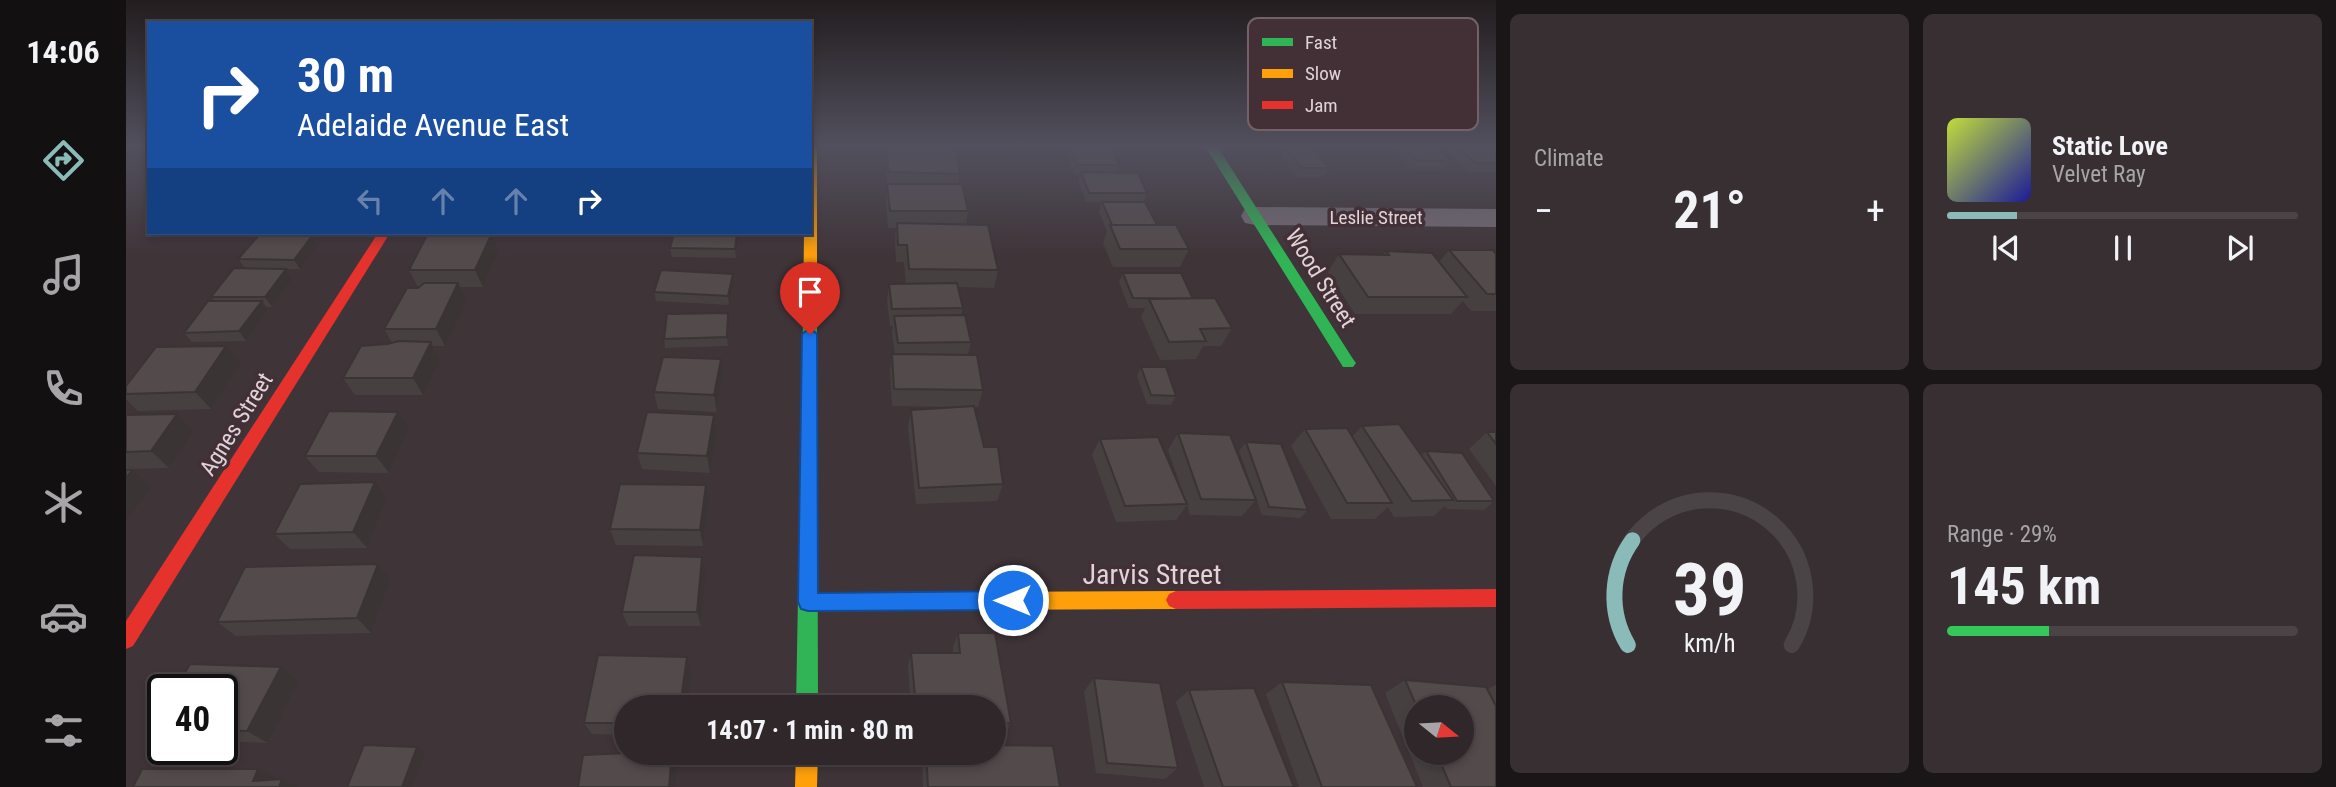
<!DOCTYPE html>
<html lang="en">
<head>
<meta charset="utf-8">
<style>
  body { margin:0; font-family:"Roboto Condensed",sans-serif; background:#372f32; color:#f1f3f6; height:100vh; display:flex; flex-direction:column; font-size:26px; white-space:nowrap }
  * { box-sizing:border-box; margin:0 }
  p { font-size:23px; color:#a7a5a8 }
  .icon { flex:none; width:38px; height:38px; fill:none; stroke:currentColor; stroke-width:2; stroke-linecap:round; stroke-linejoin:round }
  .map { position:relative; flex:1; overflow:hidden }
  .drawer { display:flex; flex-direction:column; gap:14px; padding:14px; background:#1a1517; width:840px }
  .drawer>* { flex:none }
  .hud { position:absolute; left:21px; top:21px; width:665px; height:214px; border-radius:0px; box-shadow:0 4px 10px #0003,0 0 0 2px #4a4447; background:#1a4fa0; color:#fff; overflow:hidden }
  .needle { width:46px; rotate:108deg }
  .buttons { position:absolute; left:1278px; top:695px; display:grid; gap:14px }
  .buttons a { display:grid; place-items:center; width:70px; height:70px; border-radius:50%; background:#2f272a; box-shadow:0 4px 10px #0003,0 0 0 2px #4a4447; font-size:35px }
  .speed { position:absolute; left:21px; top:674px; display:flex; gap:14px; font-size:35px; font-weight:700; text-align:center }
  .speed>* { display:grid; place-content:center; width:91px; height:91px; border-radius:50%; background:#2f272a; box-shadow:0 4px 10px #0003,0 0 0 2px #4a4447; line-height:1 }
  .speed .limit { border:4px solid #111; border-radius:10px; background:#fff; color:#111 }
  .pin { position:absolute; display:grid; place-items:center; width:60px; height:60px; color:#fff; margin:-72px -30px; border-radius:50% 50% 50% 0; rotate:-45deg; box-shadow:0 0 7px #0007 }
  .pin .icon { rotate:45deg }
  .me { position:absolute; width:77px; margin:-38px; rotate:270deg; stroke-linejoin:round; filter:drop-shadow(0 0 5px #0008) }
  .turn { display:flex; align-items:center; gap:24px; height:147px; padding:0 35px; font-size:32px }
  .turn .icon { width:91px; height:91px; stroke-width:2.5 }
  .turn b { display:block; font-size:49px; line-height:60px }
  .lanes { display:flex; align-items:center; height:66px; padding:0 35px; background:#0003; justify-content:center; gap:35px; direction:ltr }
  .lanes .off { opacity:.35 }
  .big { font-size:52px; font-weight:700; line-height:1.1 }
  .drawer .widget { flex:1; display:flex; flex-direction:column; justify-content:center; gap:10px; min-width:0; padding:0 24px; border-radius:10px; background:#372f32 }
  .drawer .dial { align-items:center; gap:0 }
  .dial svg { height:182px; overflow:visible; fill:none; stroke:#4a4447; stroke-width:7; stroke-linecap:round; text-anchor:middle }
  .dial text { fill:#f1f3f6; stroke:none }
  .song { display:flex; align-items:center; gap:21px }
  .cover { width:84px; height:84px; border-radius:10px; background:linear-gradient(135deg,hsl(70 70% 55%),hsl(240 70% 35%)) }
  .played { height:7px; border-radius:4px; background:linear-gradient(90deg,#8bbbb9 20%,#4a4447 20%) }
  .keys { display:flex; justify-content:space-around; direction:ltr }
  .heat { display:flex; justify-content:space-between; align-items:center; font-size:38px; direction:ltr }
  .charge { height:10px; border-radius:5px; background:linear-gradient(90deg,#34c759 29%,#4a4447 0) }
  .drawer .tiles { flex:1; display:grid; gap:14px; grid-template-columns:repeat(2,1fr) }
  .trip { position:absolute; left:488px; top:695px; width:392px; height:70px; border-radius:35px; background:#2f272a; box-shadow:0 4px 10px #0003,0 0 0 2px #4a4447; font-weight:700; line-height:70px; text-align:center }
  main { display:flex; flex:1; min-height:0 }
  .dock { display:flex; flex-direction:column; width:126px; justify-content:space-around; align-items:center; background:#131011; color:#a7a5a8 }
  .dock .icon { width:49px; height:49px }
  .dock .current { color:#8bbbb9 }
  .dock b { font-size:32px; color:#f1f3f6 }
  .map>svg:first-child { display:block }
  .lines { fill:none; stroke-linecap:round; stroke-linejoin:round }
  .street { fill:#736a72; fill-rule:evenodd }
  .fast { fill:#30b455; fill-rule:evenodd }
  .slow { fill:#ff9f0a; fill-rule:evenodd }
  .jam { fill:#e5322d; fill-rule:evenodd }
  .wall { fill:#474040; fill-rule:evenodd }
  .shaded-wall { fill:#3a3434 }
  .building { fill:#534a4b; stroke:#3a3434; stroke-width:2 }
  .route { fill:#1a73e8; stroke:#114b97; stroke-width:2 }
  .labels { text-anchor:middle; stroke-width:7; stroke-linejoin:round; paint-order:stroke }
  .far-street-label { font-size:19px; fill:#e0d4d8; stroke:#433037 }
  .street-label { font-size:23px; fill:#e0d4d8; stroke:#433037 }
  .near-street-label { font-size:28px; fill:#e0d4d8; stroke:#433037 }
  .key { fill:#433037; stroke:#726167; stroke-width:2 }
  .key-label { font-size:19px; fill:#e0d4d8 }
</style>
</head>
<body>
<main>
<nav class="dock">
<b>14:06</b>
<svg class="icon current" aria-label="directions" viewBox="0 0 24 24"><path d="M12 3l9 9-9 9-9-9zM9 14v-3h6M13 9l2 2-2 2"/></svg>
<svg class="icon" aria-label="music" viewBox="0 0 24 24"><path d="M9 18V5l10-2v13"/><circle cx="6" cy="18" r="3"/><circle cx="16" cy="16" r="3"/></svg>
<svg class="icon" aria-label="phone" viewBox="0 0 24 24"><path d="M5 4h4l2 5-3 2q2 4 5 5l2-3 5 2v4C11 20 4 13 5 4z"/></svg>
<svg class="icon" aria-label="climate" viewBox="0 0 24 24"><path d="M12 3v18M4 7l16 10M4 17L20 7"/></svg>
<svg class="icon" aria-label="car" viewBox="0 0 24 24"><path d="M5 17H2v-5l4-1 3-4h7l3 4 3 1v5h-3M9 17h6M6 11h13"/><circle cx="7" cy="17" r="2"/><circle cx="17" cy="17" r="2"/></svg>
<svg class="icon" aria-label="filters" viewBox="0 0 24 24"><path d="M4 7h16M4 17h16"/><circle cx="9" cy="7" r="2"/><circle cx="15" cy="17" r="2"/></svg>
</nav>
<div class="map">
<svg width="1370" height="787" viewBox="0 0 1370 787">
  <rect width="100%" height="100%" fill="#3f3438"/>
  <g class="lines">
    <!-- street -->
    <path class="street" d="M1130,207L1370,209V227L1130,225L1119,223L1115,216L1119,209Z"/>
    <!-- fast -->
    <g class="fast">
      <path d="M1079,146H1091L1227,359L1230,363L1227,367H1217Z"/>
      <path d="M684,316L691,321L692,707H670L677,321Z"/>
    </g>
    <!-- slow -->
    <g class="slow">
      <path d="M684,146H691V321L684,326L677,321L678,233H684Z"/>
      <path d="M1050,591L1057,594L1060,600L1057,606L1050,609L682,611L675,608L672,602L675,596L682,593Z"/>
      <path d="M670,752H692L691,787H669Z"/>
    </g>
    <!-- jam -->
    <g class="jam">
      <path d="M252,233H264L7,646L0,649V621Z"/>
      <path d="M1370,589V607L1050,609L1043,606L1040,600L1043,594L1050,591Z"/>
    </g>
  </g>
  <!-- wall -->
  <g class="wall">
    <path d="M776,146H809V149L834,174L832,184L842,211L840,224L872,270L868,288L832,287L837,308L835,315L845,342L842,355L857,390L852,407H849L858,447L877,484L871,501L790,504L782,427L785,410L828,407L766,406L764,371L766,354H769L766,333L767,326H764L761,301L763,284H780L778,262H770L769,241L770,228H762L760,201L761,190L760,165L761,148H777Z"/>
    <path d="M942,146H984L993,165L990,173L1021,193L1018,202H960L952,181L955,174H948L940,152Z"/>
    <path d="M1123,146H1193L1192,147H1186L1203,168L1198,177H1171L1154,155L1158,147Z"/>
    <path d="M1266,146H1309L1324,161L1318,170H1286L1265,147Z"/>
    <path d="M1316,146H1366L1370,149V172H1342Z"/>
    <path d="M976,202L1030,225L1063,249L1054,267H987L977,243L981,231L973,212Z"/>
    <path d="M143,233H198L195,236H187L192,245L174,269H136H160L166,279L146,307H140L142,310L120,341L66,342L58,333L89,301L85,297L119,268L112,259L144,235Z"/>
    <path d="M312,233H381L379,237H368L373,251L357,287H334L341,301L319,346H307L314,360L297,395H229L217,378L261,344L266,343L258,329L292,287L283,270Z"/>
    <path d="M612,238L610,258L546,257L544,248Z"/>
    <path d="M1323,250L1370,254V311H1345L1337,301L1325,314H1229L1202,272L1213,254L1257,255L1260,251L1313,262Z"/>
    <path d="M997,273L1067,299L1106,328L1095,346H1077L1070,359L1034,360L1015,317L1019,308H1003L993,282Z"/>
    <path d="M607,274L608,283L603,305L530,301L528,292Z"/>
    <path d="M602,313L603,322L602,346L539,348L538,339Z"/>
    <path d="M115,363L85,409L12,411L0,399V386Z"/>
    <path d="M1015,367L1050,396L1045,405L1021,404L1011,376Z"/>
    <path d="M597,376L591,412L532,409L528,392Z"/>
    <path d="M0,415L68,431L43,468L0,469Z"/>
    <path d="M588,415L591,432L584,473L516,469L511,453Z"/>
    <path d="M1236,426L1295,456L1300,451L1368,501L1358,510L1321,509L1319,506L1308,516L1268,517L1262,507L1249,519H1205L1165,446L1179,429L1226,437Z"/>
    <path d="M283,429L263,473L193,472L179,456Z"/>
    <path d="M1361,432H1370V486L1343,449Z"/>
    <path d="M1052,433L1130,500L1116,516L1064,515L1061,505L1050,520L990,522L966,455L974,439L1057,493L1042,450Z"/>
    <path d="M1120,442L1182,510L1174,518L1136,515L1113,451Z"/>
    <path d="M261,499L241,548L164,549L148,534Z"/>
    <path d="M583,502L577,546L490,545L484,529Z"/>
    <path d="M576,557L580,573L575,626H502L496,612Z"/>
    <path d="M252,564L265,579L245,633L110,636L91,622Z"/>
    <path d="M832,633L885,723L878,735H868V707H785L782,666L785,653H827V647Z"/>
    <path d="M561,657L566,670L500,707V735L466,734L458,723Z"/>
    <path d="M155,667L173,680L142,743L96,741V690Z"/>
    <path d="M968,678L1052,768L1039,779L970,773L958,691Z"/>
    <path d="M1279,680L1362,689L1370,685V787H1297L1259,693ZM1290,707H1335V752H1290Z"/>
    <path d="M1156,682L1291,787H1173L1140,694Z"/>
    <path d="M1063,690L1168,787H1078L1050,702Z"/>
    <path d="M37,710V733L26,728Z"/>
    <path d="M796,752H868L934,787H797Z"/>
  </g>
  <!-- shaded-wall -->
  <g class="shaded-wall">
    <path d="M366,233L373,251L357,287L349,270Z"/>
    <path d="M611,233L612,238L610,258L609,249Z"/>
    <path d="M186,236L192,245L174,269L168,260Z"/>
    <path d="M160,269L166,279L146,307L139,297Z"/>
    <path d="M607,274L608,283L603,305L602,296Z"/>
    <path d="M332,283L341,301L319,346L310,329Z"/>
    <path d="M136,301L142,310L120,341L113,331Z"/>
    <path d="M602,313L603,322L602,346L601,337Z"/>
    <path d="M305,342L314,360L297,395L287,378Z"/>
    <path d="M100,346L115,363L85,409L69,392Z"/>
    <path d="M595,359L597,376L591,412L588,395Z"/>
    <path d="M272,412L283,429L263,473L250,456Z"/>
    <path d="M51,414L68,431L43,468L25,451Z"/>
    <path d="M588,415L591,432L584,473L581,456Z"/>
    <path d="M6,470L25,487L0,521V478Z"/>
    <path d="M249,482L261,499L241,548L227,532Z"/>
    <path d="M580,485L583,502L577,546L574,530Z"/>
    <path d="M576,557L580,573L575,626L571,612Z"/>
    <path d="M252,564L265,579L245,633L231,618Z"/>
    <path d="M561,657L566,670L561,707H554Z"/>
    <path d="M155,667L173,680L142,743L121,731Z"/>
    <path d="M291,747L299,753L286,787H276Z"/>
    <path d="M546,752L551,763L549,787H543Z"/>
    <path d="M132,769L153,779L127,781Z"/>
    <path d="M156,779L172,787H153Z"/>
  </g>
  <!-- building -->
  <g class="building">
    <path d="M944,146H984L993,165H951Z"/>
    <path d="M1159,146H1185L1203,168H1176Z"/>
    <path d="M1277,146H1309L1324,161H1292Z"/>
    <path d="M1331,146H1366L1370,149V163H1349Z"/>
    <path d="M761,148L830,149L834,174L762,172Z"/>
    <path d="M955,172L1012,173L1021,193H963Z"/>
    <path d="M761,184H836L842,211H764Z"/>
    <path d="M976,202H1019L1031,225H986Z"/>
    <path d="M771,223L862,225L872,270L783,269L781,245H772Z"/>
    <path d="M984,225H1050L1063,249H994Z"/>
    <path d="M302,233H366L349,270H283Z"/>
    <path d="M548,233H611L609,249L544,248Z"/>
    <path d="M133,235L186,236L168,260L112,259Z"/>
    <path d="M1323,250H1367L1370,254V294H1361Z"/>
    <path d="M1260,251L1306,253L1341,297H1242L1213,254L1263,255Z"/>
    <path d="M108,268L160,269L139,297H85Z"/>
    <path d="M535,270L607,274L602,296L528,292Z"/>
    <path d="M997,273H1055L1067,299L1007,298Z"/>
    <path d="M298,283H332L310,329H258L281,288H292Z"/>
    <path d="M831,283L837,308L766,309L763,284Z"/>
    <path d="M1089,298L1106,328L1074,329L1080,341L1043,342L1023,299Z"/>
    <path d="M82,301H136L113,331L58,333Z"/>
    <path d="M602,313L601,337L538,339L541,314Z"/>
    <path d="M839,315L845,342L772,343L768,316Z"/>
    <path d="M273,341L305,342L287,378H217L235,346L261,344Z"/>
    <path d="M100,346L69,392L0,394V386L30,347Z"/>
    <path d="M766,354L851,355L857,390L768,389Z"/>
    <path d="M537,357L595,359L588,395L528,392Z"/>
    <path d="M1015,367H1040L1050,396L1025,395Z"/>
    <path d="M848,406L858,447H872L877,484L793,488L785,410Z"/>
    <path d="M203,411L272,412L250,456H179Z"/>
    <path d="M521,412L588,415L581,456L511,453Z"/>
    <path d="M51,414L25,451L0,452V415Z"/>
    <path d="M1273,424L1327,500L1286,501L1236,426Z"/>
    <path d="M1221,428L1266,503H1221L1179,429Z"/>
    <path d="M1361,432H1370V444Z"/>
    <path d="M1052,433L1104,435L1130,500L1075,499Z"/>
    <path d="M1032,437L1061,504L999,506L974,439Z"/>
    <path d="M1120,442L1155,444L1182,510L1143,507Z"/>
    <path d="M1300,451L1336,453L1368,501H1331Z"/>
    <path d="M0,470H6L0,478Z"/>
    <path d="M249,482L227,532L148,534L174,484Z"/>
    <path d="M494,484L580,485L574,530L484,529Z"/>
    <path d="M508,555L576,557L571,612H496Z"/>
    <path d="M252,564L231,618L91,622L119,567Z"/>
    <path d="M832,633H869L885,723L868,724V707H790L785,653H834Z"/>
    <path d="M472,655L561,657L554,707H500V723H458Z"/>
    <path d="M64,664L155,667L121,731L96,730V690H49Z"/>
    <path d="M968,678L1034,683L1052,768L981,763Z"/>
    <path d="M1279,680L1360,687L1370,706V787H1325L1310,752H1335V707H1291Z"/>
    <path d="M1156,682L1245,685L1291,787H1196Z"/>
    <path d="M1128,688L1168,787H1097L1063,690Z"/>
    <path d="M37,710V728H26Z"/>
    <path d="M238,745L291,747L276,787H221Z"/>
    <path d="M868,745L927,746L934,787H802L800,752H868Z"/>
    <path d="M527,752H546L543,787H452L457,755Z"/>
    <path d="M16,769H132L127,781L156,779L153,787H7Z"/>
  </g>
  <!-- sky -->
  <linearGradient id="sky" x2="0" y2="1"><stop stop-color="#231d1f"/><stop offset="0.57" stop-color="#52505e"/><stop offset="1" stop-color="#52505e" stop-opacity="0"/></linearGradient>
  <rect width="1370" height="256" fill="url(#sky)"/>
  <!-- route -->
  <path class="route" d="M684,328L691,334L692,593L887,591L894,594L897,600L894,607L887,610L682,611L675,609L672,602L676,334Z"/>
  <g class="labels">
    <!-- far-street labels -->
    <g class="far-street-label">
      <text x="1250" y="224">Leslie Street</text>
    </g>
    <!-- street labels -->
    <g class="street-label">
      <text transform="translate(1195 278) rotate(58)" y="8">Wood Street</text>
      <text transform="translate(110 424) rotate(-58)" y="8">Agnes Street</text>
    </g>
    <!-- near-street labels -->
    <g class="near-street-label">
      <text x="1026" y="584">Jarvis Street</text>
    </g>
  </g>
  <!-- legend -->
  <rect x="1122" y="18" width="230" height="112" rx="10" class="key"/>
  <rect x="1136" y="38" width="31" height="8" fill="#30b455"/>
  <rect x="1136" y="69" width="31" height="9" fill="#ff9f0a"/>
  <rect x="1136" y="101" width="31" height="8" fill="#e5322d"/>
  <g class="key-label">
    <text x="1179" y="49">Fast</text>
    <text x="1179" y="80">Slow</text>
    <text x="1179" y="112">Jam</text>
  </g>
</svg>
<div class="buttons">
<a><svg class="needle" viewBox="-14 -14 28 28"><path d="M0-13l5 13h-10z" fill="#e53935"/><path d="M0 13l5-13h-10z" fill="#a7a5a8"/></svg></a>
</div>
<div class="speed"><div class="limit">40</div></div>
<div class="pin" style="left:684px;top:334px;background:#d93025"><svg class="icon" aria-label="arrive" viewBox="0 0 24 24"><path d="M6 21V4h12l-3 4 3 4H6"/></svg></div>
<svg class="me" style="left:887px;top:600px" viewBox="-20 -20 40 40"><circle r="17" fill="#1a73e8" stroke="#fff" stroke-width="3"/><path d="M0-11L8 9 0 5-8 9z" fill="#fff"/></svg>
<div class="trip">14:07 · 1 min · 80 m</div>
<div class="hud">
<div class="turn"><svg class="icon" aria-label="right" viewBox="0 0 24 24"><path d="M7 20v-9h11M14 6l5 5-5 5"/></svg><div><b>30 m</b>Adelaide Avenue East</div></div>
<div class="lanes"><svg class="icon off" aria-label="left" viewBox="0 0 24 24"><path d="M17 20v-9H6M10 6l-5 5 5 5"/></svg><svg class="icon off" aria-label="ahead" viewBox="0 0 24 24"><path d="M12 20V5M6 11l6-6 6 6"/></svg><svg class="icon off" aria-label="ahead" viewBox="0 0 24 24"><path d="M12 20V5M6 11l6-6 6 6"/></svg><svg class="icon" aria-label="right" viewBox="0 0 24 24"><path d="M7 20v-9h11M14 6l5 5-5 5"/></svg></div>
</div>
</div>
<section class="drawer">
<div class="tiles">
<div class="widget"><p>Climate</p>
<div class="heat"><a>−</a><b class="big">21°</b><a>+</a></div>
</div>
<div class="widget">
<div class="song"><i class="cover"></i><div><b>Static Love</b><p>Velvet Ray</p></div></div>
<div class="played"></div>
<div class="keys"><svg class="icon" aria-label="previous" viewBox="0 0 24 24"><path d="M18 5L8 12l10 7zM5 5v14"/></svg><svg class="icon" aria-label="pause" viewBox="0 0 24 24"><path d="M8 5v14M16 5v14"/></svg><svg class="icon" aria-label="next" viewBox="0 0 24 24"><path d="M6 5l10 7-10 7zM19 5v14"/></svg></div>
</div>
<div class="widget dial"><svg viewBox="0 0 100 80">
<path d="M14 69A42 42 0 1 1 86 69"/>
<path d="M14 69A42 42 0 0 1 16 23" stroke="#8bbbb9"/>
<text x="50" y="56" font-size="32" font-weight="700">39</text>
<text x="50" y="72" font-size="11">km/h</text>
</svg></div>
<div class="widget"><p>Range · 29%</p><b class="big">145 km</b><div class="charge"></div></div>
</div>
</section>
</main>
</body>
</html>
